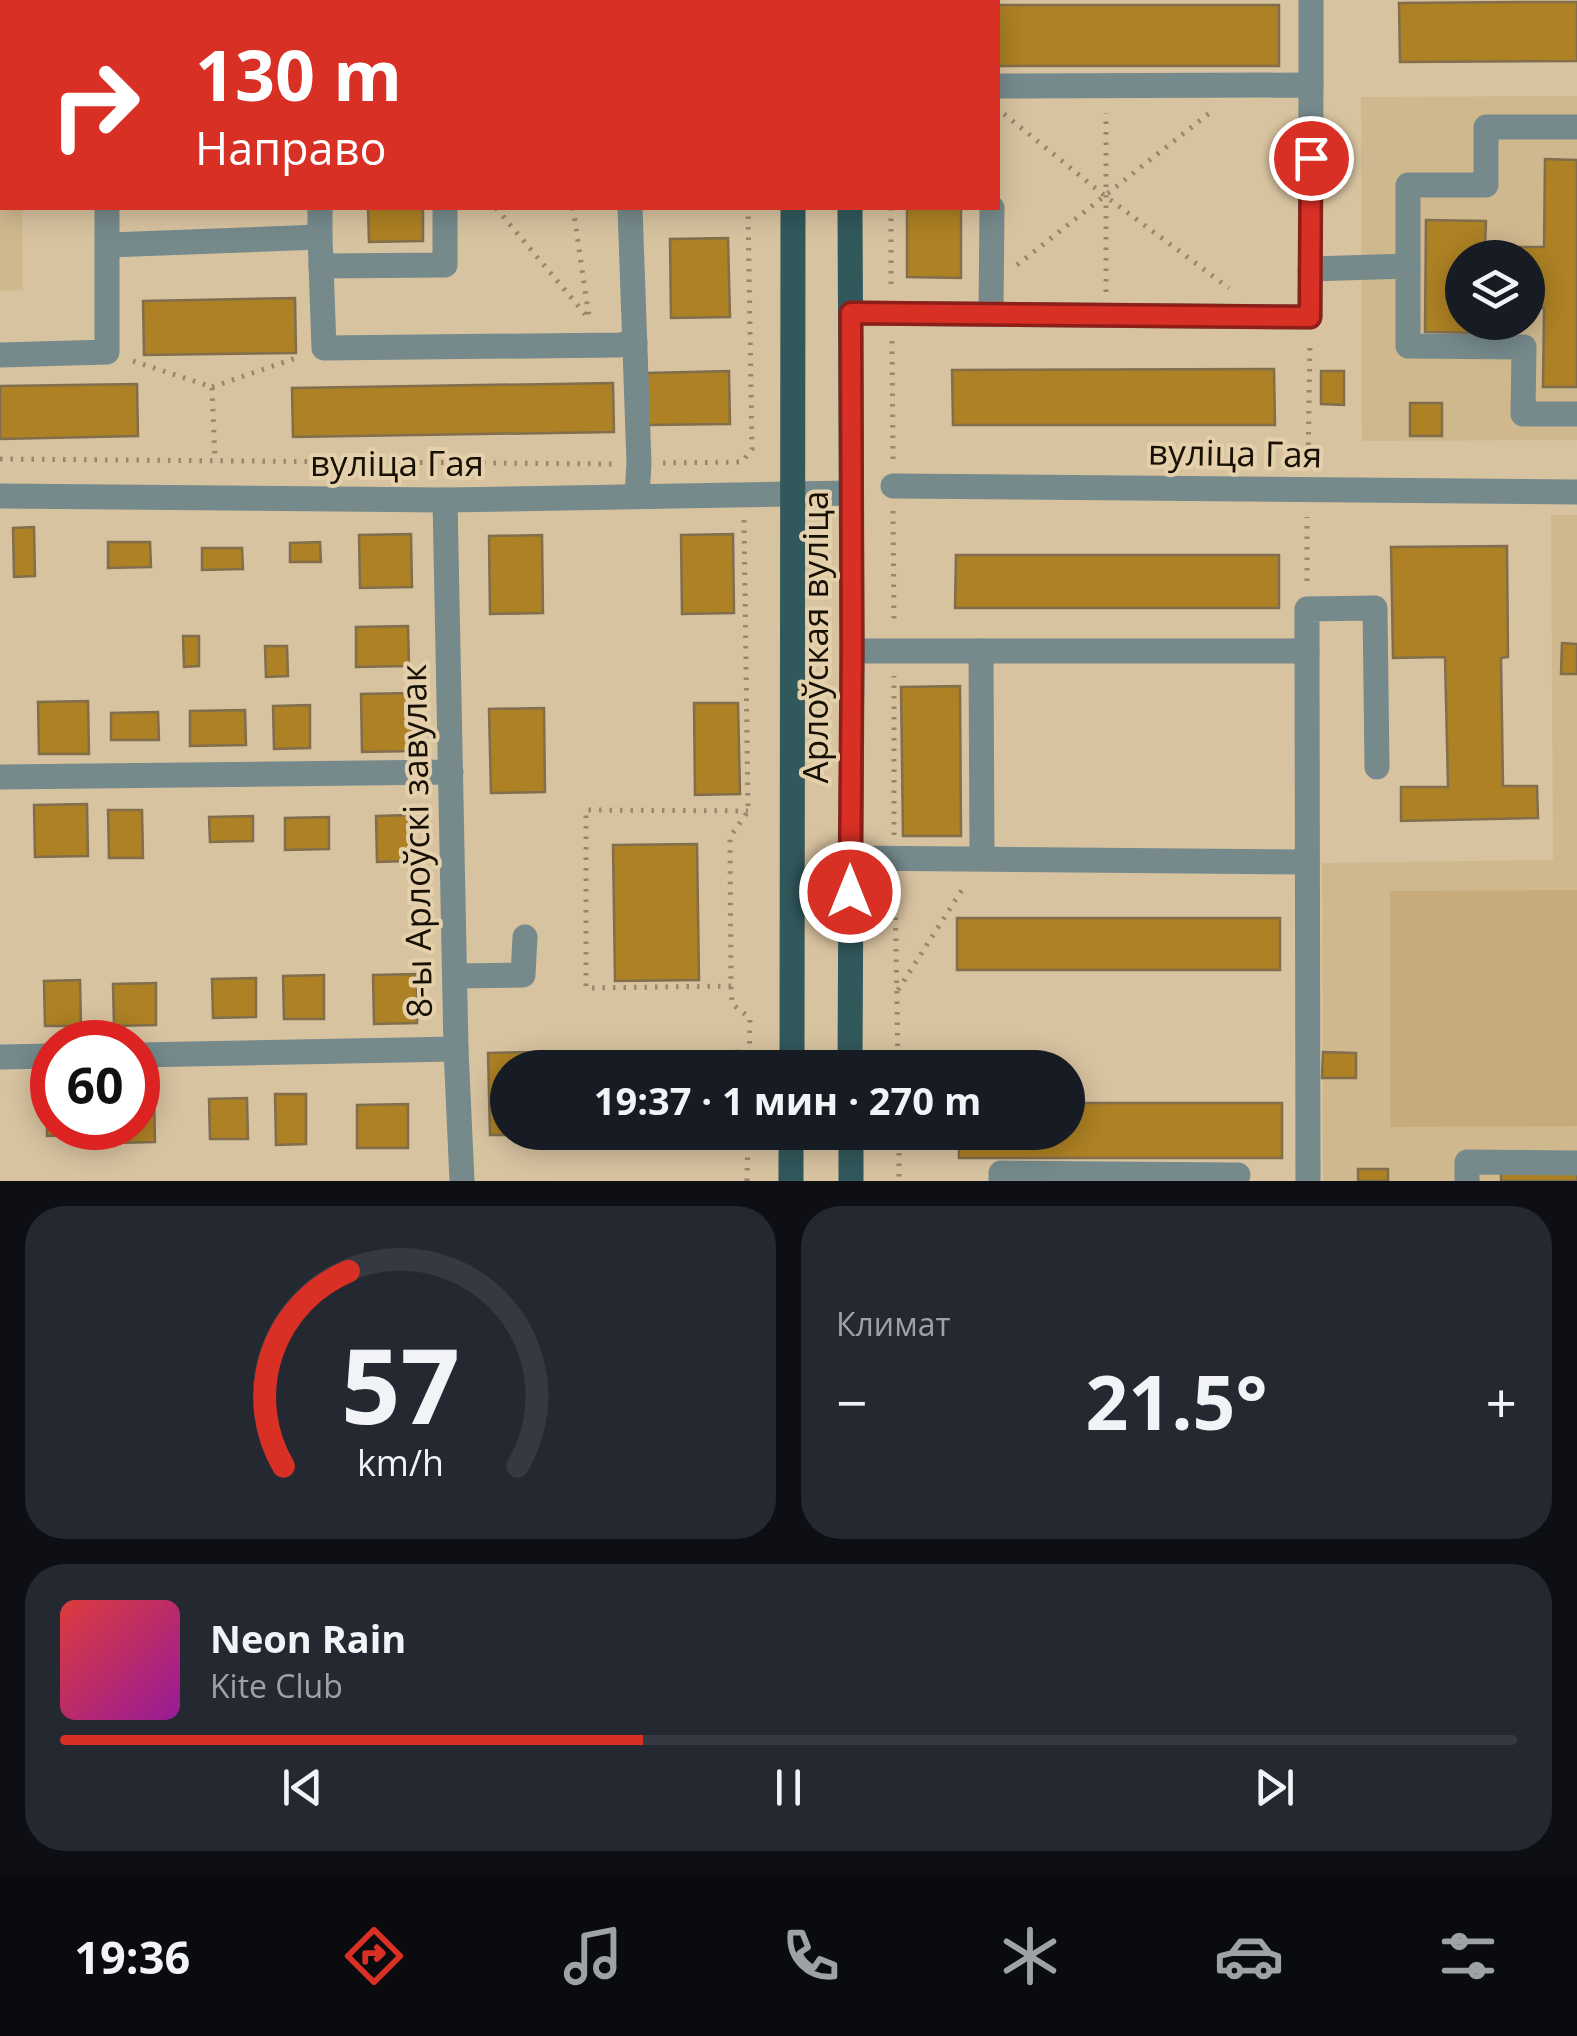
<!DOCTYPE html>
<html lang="ru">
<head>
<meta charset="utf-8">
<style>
  body { margin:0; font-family:"Open Sans",sans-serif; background:#242831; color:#f1f3f6; height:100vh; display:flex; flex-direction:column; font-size:38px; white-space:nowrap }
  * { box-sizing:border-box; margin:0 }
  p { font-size:32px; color:#9ea1a6 }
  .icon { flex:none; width:55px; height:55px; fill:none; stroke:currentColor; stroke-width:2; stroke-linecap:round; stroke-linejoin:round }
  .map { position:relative; height:1181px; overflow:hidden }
  .drawer { display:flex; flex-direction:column; gap:25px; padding:25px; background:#0d0f14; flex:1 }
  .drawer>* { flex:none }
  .guide { position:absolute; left:0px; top:0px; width:1000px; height:210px; box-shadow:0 5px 25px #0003; background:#d93025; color:#fff; overflow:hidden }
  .tools { position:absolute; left:1445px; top:240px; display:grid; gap:20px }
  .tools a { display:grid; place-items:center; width:100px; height:100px; border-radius:50%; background:#171b24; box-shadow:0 5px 25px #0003; font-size:50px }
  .speed { position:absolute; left:30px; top:1020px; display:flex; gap:20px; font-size:50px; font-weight:700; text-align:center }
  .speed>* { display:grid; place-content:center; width:130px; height:130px; border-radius:50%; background:#171b24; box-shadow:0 5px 25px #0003; line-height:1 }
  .speed .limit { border:15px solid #d22; background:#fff; color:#111 }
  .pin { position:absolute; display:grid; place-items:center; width:85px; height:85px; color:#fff; margin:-42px; border:5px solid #fff; border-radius:50%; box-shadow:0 2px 10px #0007 }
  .me { position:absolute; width:110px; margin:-55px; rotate:0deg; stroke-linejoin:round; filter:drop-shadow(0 0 8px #0008) }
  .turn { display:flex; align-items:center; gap:35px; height:210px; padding:0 30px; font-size:45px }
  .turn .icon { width:130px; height:130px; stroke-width:2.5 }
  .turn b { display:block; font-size:70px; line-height:85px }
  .big { font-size:75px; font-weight:700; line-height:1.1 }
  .drawer .card { flex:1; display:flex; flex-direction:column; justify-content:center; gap:15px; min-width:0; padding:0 35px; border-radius:40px; background:#242831 }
  .drawer .dial { align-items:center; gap:0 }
  .dial svg { height:260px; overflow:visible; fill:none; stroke:#363941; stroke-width:7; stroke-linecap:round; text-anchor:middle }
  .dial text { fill:#f1f3f6; stroke:none }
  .song { display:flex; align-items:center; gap:30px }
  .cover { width:120px; height:120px; border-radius:15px; background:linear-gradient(135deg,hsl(0 70% 55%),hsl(300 70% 35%)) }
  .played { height:10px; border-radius:5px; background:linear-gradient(90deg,#d93025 40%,#363941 40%) }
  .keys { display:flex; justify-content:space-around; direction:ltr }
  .heat { display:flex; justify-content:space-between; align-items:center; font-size:55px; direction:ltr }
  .drawer .tiles { flex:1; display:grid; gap:25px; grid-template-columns:1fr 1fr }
  .card:last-child { grid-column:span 2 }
  .trip { position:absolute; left:490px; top:1050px; width:595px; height:100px; border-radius:50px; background:#171b24; box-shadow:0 5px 25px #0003; font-weight:700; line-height:100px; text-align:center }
  .tabs { display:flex; height:160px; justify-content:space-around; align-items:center; background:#090b0e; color:#9ea1a6 }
  .tabs .icon { width:70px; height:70px }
  .tabs .on { color:#d93025 }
  .tabs b { font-size:45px; color:#f1f3f6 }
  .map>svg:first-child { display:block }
  .built { fill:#d0b88e; fill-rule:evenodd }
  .green { fill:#c7ab7c }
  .building { fill:#ad8124; stroke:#806e4d; stroke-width:2.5 }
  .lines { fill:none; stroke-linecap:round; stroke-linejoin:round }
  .path { stroke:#97876b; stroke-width:5; stroke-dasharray:2.5 8; stroke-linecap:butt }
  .minor { stroke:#768a8c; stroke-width:25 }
  .major { stroke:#31585b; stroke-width:25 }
  .route-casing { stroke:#8d1f18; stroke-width:25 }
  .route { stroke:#d93025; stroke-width:18 }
  .labels { text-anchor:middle; stroke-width:8; stroke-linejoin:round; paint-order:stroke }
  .street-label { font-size:35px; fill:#171004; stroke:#e5d0ac }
</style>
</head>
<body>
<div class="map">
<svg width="1577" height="1181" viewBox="0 0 1577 1181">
  <rect width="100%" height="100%" fill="#d8c3a0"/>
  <!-- built -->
  <g class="built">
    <path d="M1577,96V440L1362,441L1361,97ZM1462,258H1528V322H1462Z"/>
    <path d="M0,112H2V208H22L23,290L0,291Z"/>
    <path d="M1551,515H1577V1181H1323L1322,863L1553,860Z"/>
  </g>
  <!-- green -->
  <path class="green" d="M1577,890V1126L1390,1127V891Z"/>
  <!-- building -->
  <g class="building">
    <path d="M0,0H225V2H2V13H0Z"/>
    <path d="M1521,2H1577V61L1400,62L1399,3Z"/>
    <rect x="998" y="5" width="281" height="61"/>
    <path d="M1545,159L1577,160V387H1543L1544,308H1528V258H1462V322H1485V333L1425,332L1426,220L1486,221L1485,247H1544Z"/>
    <path d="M368,208H423V241L369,242Z"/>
    <path d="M907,208H961V278L907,277Z"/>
    <path d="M728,238L730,317L671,318L670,239Z"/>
    <path d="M295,298L296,353L144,355L143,301Z"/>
    <path d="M1274,369L1275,425H953L952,370Z"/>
    <path d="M729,371L730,424L648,425L647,373Z"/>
    <path d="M1321,371H1344V405L1321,404Z"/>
    <path d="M613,383L614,432L293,437L292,388Z"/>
    <path d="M137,384L138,436L0,439V386Z"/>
    <rect x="1410" y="403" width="32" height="33"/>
    <path d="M34,527L35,576L14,577L13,528Z"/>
    <path d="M411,534L412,587L360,588L359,535Z"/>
    <path d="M733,534L734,613L682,614L681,535Z"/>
    <path d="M542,535L543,613L490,614L489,536Z"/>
    <path d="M108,542H150L151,567L108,568Z"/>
    <path d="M320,542L321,562H290V543Z"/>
    <path d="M1507,546L1508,657L1501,658L1503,786H1537L1538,818L1401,821V787H1448L1445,657L1393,658L1391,547Z"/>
    <path d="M202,548H242L243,569L202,570Z"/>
    <path d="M956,555H1279V608H955Z"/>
    <path d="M408,626L409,666L356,667V627Z"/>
    <path d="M183,636H199V666L184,667Z"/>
    <path d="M1562,643L1577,644V674H1561Z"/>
    <path d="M265,646H287L288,676L266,677Z"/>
    <path d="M960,686L961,836H903L901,687Z"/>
    <path d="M411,693L412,751L362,752L361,694Z"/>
    <path d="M88,701L89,754H39L38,702Z"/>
    <path d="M694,703H738L740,794L695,795Z"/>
    <path d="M310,705V748L274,749L273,706Z"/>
    <path d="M544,708L545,792L491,793L489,709Z"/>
    <path d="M245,710L246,745L190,746V711Z"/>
    <path d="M158,712L159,740H111V713Z"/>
    <path d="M87,804L88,856L35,857L34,805Z"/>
    <path d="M108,810H142L143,858H109Z"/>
    <path d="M408,815L409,861L377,862L376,816Z"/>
    <path d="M253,816V841L210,842L209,817Z"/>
    <path d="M329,817V849L285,850V818Z"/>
    <path d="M697,844L699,980L615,981L613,845Z"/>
    <rect x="957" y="918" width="323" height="52"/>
    <path d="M417,974V1023L374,1024L373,975Z"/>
    <path d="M324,975V1019H284L283,976Z"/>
    <path d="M256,978V1017L213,1018L212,979Z"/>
    <path d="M80,980L81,1026H45L44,981Z"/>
    <path d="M156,983V1025L114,1026L113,984Z"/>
    <path d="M740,1051L741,1068H688V1052Z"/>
    <path d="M541,1052V1068H508V1132H542V1135H490L488,1053Z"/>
    <path d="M1323,1052L1356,1053V1078H1322Z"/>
    <path d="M275,1094H306V1144L276,1145Z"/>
    <path d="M47,1096H52V1128H82L83,1135L47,1136Z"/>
    <path d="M138,1096H154L155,1142L113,1143V1128H138Z"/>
    <path d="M247,1098L248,1139H210L209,1099Z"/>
    <path d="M1068,1103H1282V1158H959V1132H1068Z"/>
    <path d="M408,1104V1148H357V1105Z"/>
    <rect x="1358" y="1169" width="30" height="12"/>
    <path d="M1501,1169L1577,1170V1181H1501Z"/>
  </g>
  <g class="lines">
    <!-- path -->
    <g class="path">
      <path d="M241,0L243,2"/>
      <path d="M361,0L362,2"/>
      <path d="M745,0V2"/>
      <path d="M889,0V2"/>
      <path d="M1004,114L1105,196L1229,288"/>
      <path d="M496,208L590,320"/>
      <path d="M573,208L589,317"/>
      <path d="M891,208V290"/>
      <path d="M1017,265L1212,111"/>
      <path d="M1106,292V113"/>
      <path d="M892,341L893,460"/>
      <path d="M133,361L212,387L215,461"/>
      <path d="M212,387L299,357"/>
      <path d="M0,459L612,464"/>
      <path d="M663,463L742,462L752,449L748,208"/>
      <path d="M1308,466L1310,342"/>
      <path d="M893,511L894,625"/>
      <path d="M744,520L748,811L730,837L731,986L732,1004L750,1018L749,1068"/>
      <path d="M1307,581V517"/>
      <path d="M894,835V676"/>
      <path d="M895,886L898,1068"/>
      <path d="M731,986L586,988V810L748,811"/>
      <path d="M898,990L965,885"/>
      <path d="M899,1132V1181"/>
      <path d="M747,1181L748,1132"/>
    </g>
    <!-- minor -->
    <g class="minor">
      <path d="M0,83H2"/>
      <path d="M1311,85V0"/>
      <path d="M1577,127H1486V185H1408V346L1524,347L1523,414H1577"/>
      <path d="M630,208L639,463L637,496"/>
      <path d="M320,237L324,348L619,345L635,342"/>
      <path d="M109,245L320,237V208"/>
      <path d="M321,266L445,265V208"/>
      <path d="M1310,269L1408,266"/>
      <path d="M851,313L1310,317L1311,85L998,86"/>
      <path d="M991,314L992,208"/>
      <path d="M0,355L107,352V208"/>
      <path d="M893,486L1577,492"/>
      <path d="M0,496L445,500L851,493"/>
      <path d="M445,500L456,1049L462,1181"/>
      <path d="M852,651H1307L1308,1181"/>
      <path d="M981,651L982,858"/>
      <path d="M1307,651V609L1375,608L1377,767"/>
      <path d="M0,777L451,772"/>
      <path d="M850,858L1307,862"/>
      <path d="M455,976L523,975L525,937"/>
      <path d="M138,1055L456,1049"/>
      <path d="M0,1057L52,1056"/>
      <path d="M1001,1181V1173L1238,1175"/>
      <path d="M1467,1181V1162L1577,1163"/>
    </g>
    <!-- major -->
    <g class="major">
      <path d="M792,0V2"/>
      <path d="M850,2V0"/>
      <path d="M792,1068L793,208"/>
      <path d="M850,1068L852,651L850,208"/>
      <path d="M851,1132V1181"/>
      <path d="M791,1181V1132"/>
    </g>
  </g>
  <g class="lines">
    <!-- route casing -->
    <g class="route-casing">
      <path id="route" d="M850,892L852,651L851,313L1310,317L1311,158"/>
    </g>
    <!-- route -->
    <use href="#route" class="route"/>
  </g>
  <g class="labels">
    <!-- street labels -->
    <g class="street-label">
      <text transform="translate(1235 454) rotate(1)" y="12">вуліца Гая</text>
      <text x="397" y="476">вуліца Гая</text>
      <text transform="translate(816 637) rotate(-90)" y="12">Арлоўская вуліца</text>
      <text transform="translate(417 841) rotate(-91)" y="12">8-ы Арлоўскі завулак</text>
    </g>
  </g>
</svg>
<div class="tools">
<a><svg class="icon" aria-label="layers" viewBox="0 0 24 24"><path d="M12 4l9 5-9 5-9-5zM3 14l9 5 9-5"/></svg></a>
</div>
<div class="speed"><div class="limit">60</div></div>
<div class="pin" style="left:1311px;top:158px;background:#d93025"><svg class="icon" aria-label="arrive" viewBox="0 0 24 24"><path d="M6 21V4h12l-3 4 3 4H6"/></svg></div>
<svg class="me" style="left:850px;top:892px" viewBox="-20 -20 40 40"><circle r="17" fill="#d93025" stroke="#fff" stroke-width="3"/><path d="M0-11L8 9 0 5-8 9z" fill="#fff"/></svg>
<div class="trip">19:37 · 1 мин · 270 m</div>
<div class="guide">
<div class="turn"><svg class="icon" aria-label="right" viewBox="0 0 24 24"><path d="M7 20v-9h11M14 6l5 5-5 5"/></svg><div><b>130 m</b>Направо</div></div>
</div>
</div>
<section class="drawer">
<div class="tiles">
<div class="card dial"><svg viewBox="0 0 100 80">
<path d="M14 69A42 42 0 1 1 86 69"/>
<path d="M14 69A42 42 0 0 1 34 9" stroke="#d93025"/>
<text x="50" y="56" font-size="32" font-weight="700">57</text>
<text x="50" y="72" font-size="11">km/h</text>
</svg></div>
<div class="card"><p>Климат</p>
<div class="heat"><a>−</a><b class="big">21.5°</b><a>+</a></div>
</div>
<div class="card">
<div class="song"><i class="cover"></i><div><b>Neon Rain</b><p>Kite Club</p></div></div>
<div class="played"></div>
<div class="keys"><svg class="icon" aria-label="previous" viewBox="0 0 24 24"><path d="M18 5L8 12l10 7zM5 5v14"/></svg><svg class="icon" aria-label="pause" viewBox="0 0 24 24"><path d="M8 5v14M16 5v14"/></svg><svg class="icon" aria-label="next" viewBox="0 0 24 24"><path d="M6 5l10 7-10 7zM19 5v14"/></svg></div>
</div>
</div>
</section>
<nav class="tabs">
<b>19:36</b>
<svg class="icon on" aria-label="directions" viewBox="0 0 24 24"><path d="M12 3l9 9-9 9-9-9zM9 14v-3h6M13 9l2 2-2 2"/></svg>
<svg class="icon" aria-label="music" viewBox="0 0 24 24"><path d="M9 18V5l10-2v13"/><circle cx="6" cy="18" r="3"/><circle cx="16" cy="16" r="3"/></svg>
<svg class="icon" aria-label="phone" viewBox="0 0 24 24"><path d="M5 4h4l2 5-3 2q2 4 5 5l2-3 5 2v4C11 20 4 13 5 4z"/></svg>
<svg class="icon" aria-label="climate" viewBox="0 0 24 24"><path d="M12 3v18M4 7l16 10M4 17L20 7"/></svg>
<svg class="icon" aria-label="car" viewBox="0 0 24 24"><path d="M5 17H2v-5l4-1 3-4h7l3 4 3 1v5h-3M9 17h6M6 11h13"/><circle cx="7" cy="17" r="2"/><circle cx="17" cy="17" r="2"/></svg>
<svg class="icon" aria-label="filters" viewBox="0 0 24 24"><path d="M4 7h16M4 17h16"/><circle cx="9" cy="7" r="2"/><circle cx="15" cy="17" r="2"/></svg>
</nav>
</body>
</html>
